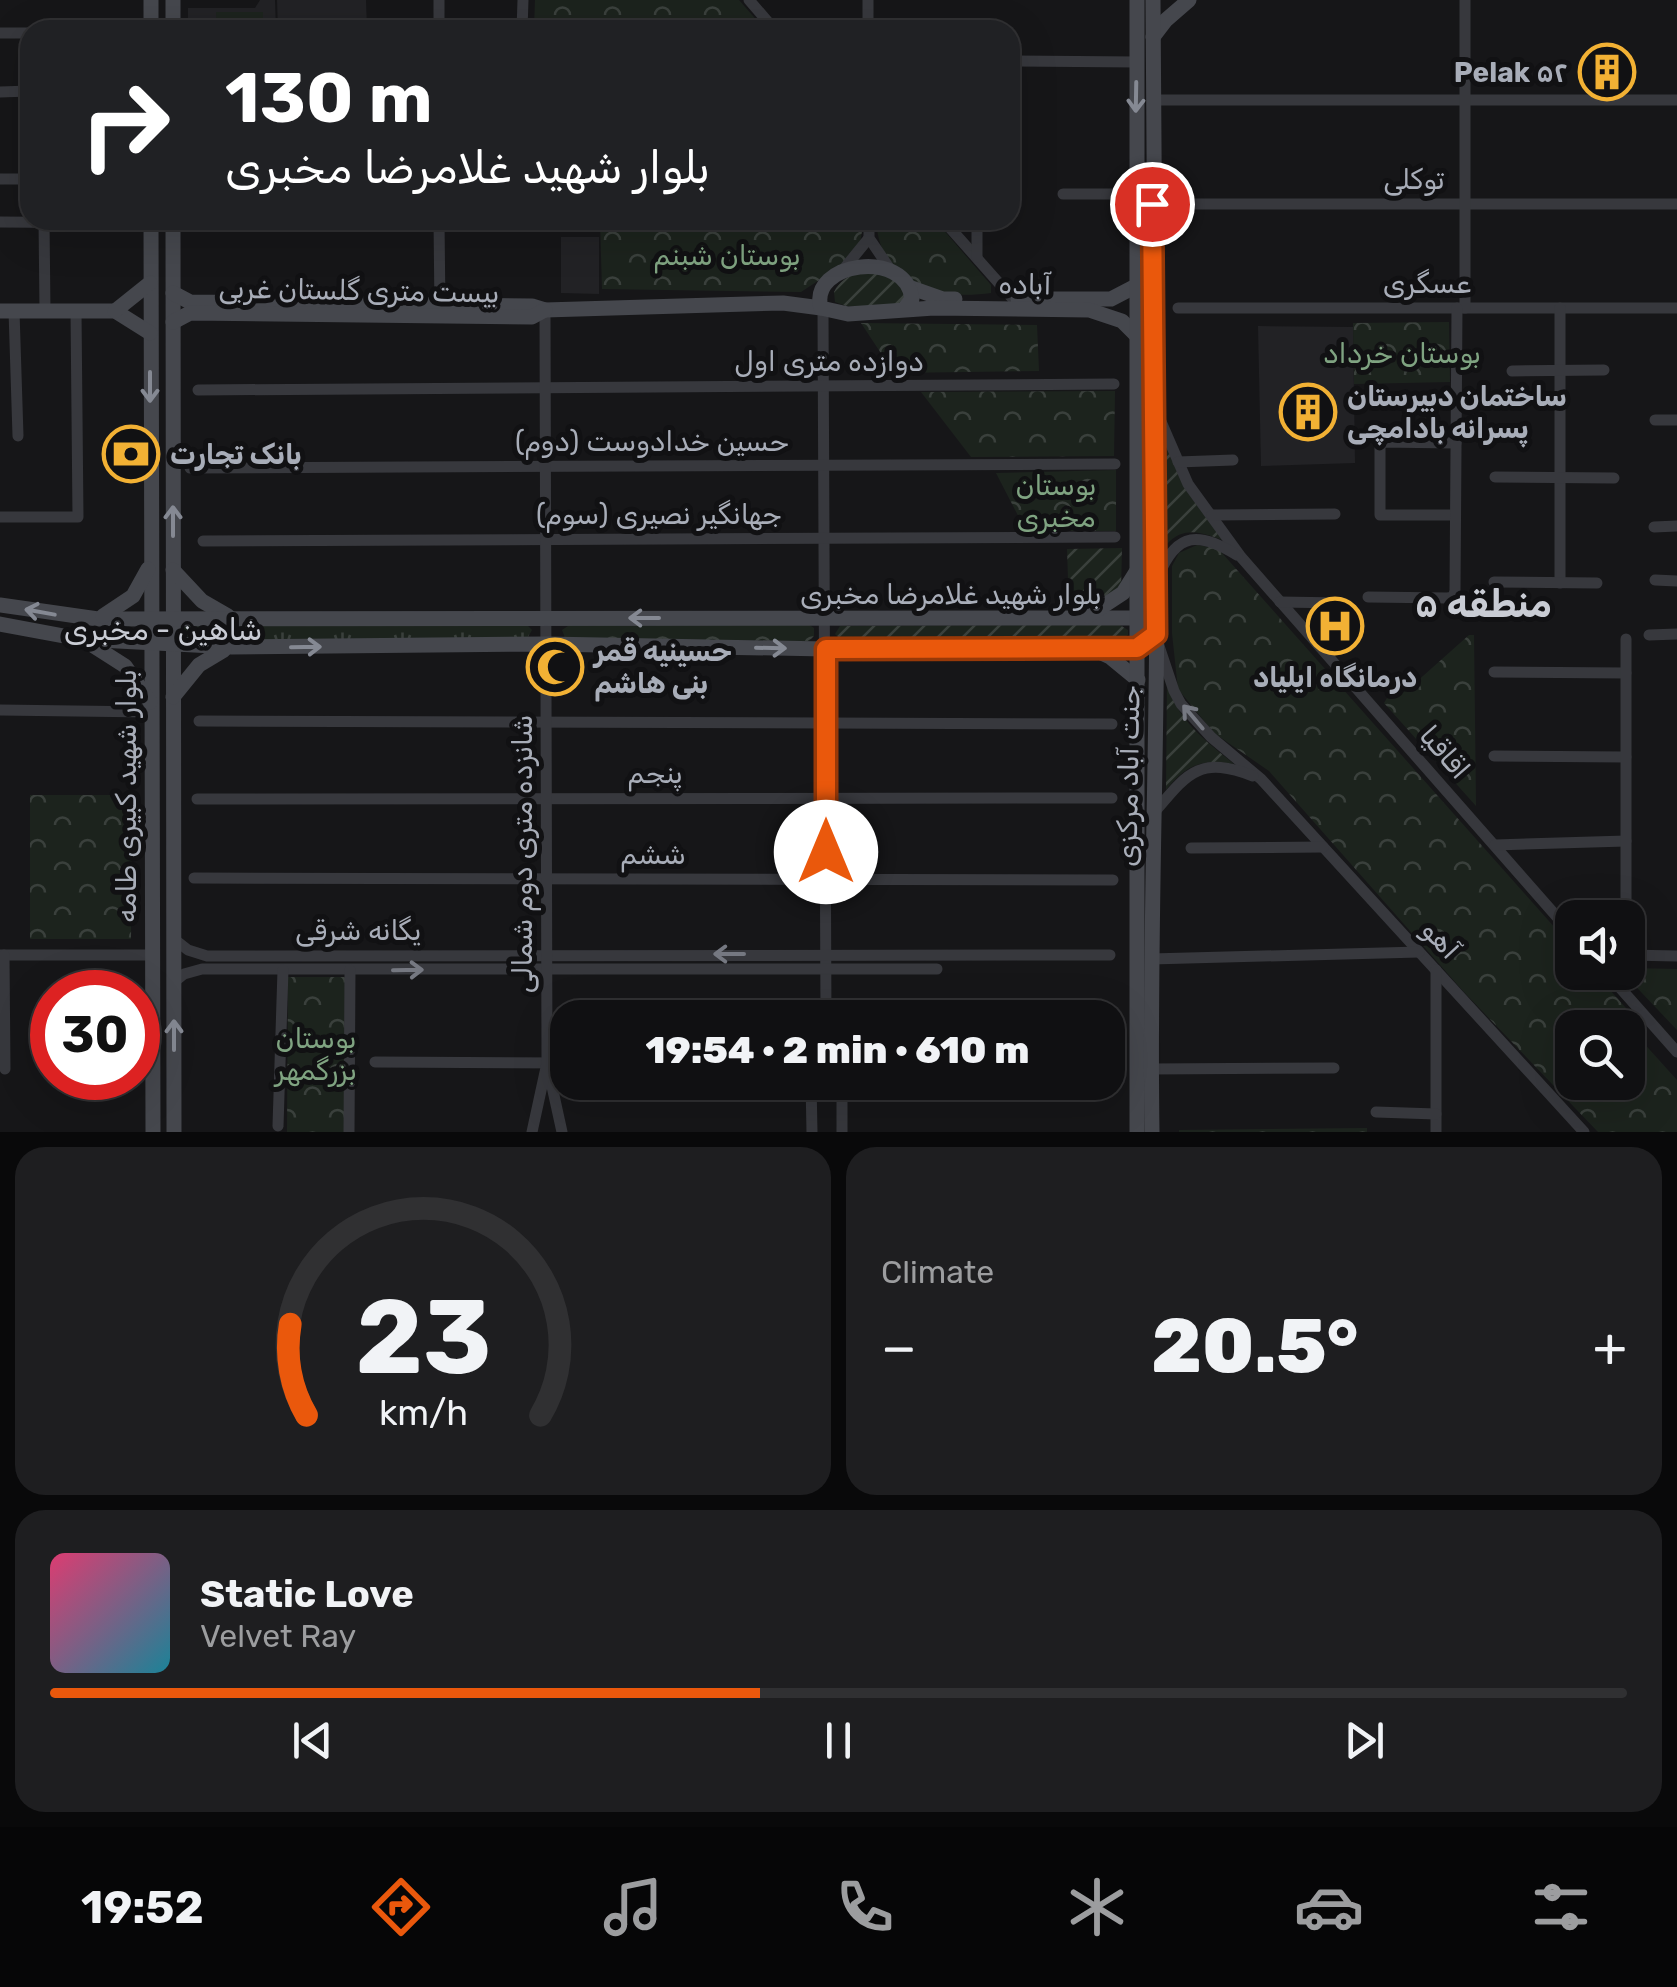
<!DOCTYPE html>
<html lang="en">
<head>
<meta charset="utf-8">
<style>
  body { margin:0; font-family:Rubik,Vazirmatn,sans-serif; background:#1e1e20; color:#f1f3f6; height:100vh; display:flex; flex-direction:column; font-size:38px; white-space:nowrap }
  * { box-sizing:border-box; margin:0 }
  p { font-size:32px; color:#9c9d9f }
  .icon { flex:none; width:55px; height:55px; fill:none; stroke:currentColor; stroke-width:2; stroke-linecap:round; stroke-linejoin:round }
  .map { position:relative; height:1132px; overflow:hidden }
  .drawer { display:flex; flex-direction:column; gap:15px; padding:15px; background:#09090a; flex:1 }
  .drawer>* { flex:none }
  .banner { position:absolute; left:20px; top:20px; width:1000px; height:210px; border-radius:30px; box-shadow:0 10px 40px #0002,0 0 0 2px #303032; background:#202124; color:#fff; overflow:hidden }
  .controls { position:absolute; left:1555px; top:900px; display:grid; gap:20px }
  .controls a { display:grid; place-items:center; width:90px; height:90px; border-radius:20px; background:#101012; box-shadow:0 10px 40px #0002,0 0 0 2px #303032; font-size:50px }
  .speed { position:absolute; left:30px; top:970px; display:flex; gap:20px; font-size:50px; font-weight:700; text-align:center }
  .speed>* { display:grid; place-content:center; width:130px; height:130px; border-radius:50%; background:#101012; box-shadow:0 10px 40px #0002,0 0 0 2px #303032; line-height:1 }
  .speed .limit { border:15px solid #d22; background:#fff; color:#111 }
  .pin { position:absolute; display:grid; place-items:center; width:85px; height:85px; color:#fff; margin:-42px; border:5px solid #fff; border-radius:50%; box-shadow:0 2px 10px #0007 }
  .me { position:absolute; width:110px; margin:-55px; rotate:0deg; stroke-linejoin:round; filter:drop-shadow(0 0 8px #0008) }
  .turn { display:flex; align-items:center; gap:35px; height:210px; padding:0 40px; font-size:45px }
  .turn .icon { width:130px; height:130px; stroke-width:2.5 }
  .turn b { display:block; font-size:70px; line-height:85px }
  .big { font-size:75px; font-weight:800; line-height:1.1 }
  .drawer .tile { flex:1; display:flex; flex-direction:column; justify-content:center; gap:15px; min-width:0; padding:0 35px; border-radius:30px; background:#1e1e20 }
  .drawer .dial { align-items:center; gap:0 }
  .dial svg { height:260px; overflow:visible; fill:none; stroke:#303032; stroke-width:7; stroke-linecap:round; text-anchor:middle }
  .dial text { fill:#f1f3f6; stroke:none }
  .song { display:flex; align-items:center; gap:30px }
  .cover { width:120px; height:120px; border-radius:15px; background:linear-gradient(135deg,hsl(340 70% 55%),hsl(190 70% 35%)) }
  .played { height:10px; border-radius:5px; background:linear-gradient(90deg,#ea580c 45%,#303032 45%) }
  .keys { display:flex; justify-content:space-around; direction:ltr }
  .heat { display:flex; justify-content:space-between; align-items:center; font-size:55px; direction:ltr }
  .drawer .tiles { flex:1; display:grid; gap:15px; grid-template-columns:1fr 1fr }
  .tile:last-child { grid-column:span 2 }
  .trip { position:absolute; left:550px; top:1000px; width:575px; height:100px; border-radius:30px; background:#101012; box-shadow:0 10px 40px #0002,0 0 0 2px #303032; font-weight:800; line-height:100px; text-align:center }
  .menu { display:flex; height:160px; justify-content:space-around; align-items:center; background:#060607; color:#9c9d9f }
  .menu .icon { width:70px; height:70px }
  .menu .selected { color:#ea580c }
  .menu b { font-size:45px; color:#f1f3f6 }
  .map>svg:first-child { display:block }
  .built { fill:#222225 }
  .grass { fill:url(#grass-tufts) }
  .forest { fill:url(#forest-crowns); fill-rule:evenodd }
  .garden { fill:url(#garden-furrows) }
  .pitch { fill:#1c231d }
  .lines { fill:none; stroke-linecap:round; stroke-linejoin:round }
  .street { stroke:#37383d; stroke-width:11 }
  .secondary { stroke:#45474d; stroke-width:15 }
  .oneway { stroke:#858993 }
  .oneway2 { stroke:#757881 }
  .route-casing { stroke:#983908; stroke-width:25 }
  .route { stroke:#ea580c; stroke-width:18 }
  .labels { text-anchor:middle; stroke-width:10; stroke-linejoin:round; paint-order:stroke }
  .poi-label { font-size:28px; font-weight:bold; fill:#a8adb8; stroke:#111113; text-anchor:start }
  .street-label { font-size:28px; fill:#a8adb8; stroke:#111113 }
  .park-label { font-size:28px; fill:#7fa381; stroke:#111113 }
  .neighbourhood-label { font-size:30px; fill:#c9ccd4; stroke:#111113 }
  .district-label { font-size:38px; font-weight:bold; fill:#c9ccd4; stroke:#111113 }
</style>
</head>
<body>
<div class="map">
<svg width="1677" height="1132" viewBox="0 0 1677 1132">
  <defs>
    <pattern id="grass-tufts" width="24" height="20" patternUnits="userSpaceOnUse" patternTransform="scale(2.5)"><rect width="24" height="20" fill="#1c231d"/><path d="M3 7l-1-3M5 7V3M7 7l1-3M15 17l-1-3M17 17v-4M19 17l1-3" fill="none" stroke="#3a403c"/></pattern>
    <pattern id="forest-crowns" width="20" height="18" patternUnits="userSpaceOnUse" patternTransform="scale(2.5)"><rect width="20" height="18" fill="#1c231d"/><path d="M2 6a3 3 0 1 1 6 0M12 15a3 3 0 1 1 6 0" fill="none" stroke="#3a403c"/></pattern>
    <pattern id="garden-furrows" width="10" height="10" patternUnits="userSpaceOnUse" patternTransform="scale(2.5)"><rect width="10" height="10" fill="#1c231d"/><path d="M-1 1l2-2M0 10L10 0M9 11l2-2" fill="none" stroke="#3a403c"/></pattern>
  </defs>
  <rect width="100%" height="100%" fill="#161618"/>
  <!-- built -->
  <g class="built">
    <path d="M260,0H275L276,30H188V8H255Z"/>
    <path d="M277,0H366L367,30H278Z"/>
    <path d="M561,237H599V294L561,293Z"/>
    <path d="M1258,326L1353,327L1355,463L1261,466Z"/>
  </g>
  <!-- grass -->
  <path class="grass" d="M188,625L528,626L532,630L528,637L329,641L193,639L184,635L183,628Z"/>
  <!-- forest -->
  <g class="forest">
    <path d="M535,0H739L765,30H534Z"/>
    <path d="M600,220H864L860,243L842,265L801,292L602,289Z"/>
    <path d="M876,220H935L991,285V293C935,301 880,284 876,220Z"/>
    <path d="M1449,322L1450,382L1354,384L1353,323Z"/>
    <path d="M861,323L1037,325L1039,371L894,373Z"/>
    <path d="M1115,391L1114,456L971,457L921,392Z"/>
    <path d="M1116,470V531H1026L996,473Z"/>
    <path d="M1197,545L1217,548L1222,553L1572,947V972L1595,973L1633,1016L1631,1029L1677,1080V1132H1598L1463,991L1269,771L1214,733L1178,689L1172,633V566L1179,553ZM1572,1028H1628V1082H1572Z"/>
    <path d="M571,624H808L814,628V636L809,641L566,640L562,630Z"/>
    <path d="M1469,635H1474L1476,806L1384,703L1393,688L1414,684Z"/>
    <path d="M30,795H132L131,939H30Z"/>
    <path d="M1628,968L1677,969V1030L1623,973L1628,972Z"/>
    <path d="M288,977H345L344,1132H287Z"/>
    <path d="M1367,1128V1132H1179V1130Z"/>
  </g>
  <!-- garden -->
  <g class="garden">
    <path d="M885,272L909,291L898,307L846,306L835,302L834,292C845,271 863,273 885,272Z"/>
    <path d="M1166,442C1182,481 1199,511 1228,542C1206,534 1185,524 1167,544Z"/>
    <path d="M1122,548L1121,589L1098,606L1069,609L1067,549Z"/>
    <path d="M1120,625L1128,630V635L1119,640L1101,641H842L835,634L840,626Z"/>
    <path d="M1167,680C1173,717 1207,742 1234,764C1202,758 1186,765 1166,790Z"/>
  </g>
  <!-- pitch -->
  <path class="pitch" d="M216,12H263V30H217Z"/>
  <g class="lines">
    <!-- street -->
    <g class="street">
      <path d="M439,0V30"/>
      <path d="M749,0L775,30"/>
      <path d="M381,25L496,24"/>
      <path d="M522,30L523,0"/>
      <path d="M868,30V0"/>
      <path d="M0,33H30"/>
      <path d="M1010,61L1137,62"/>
      <path d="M0,92L30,91"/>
      <path d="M1153,100H1677"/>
      <path d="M0,179H30"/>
      <path d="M1063,194H1136"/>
      <path d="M1152,204H1677"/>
      <path d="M44,220L45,311"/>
      <path d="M439,220L440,311"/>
      <path d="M869,220V238L892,272"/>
      <path d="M943,220L1013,299"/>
      <path d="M0,222L128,223"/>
      <path d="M977,257V220"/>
      <path d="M843,270L869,238"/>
      <path d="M1178,308H1677"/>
      <path d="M1465,308V0"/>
      <path d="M1560,308V583"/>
      <path d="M14,311L18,436"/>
      <path d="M823,311L826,1018"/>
      <path d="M1512,371L1604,370"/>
      <path d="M198,390L1114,384"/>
      <path d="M1159,417L1188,484L1241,557L1572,934"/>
      <path d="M1655,420H1677"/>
      <path d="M1178,462L1233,460"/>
      <path d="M190,468L1115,464"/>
      <path d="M1495,477L1614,478"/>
      <path d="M1212,515L1335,514"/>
      <path d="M1455,515H1380V442L1456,443"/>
      <path d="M0,517H78L76,311"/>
      <path d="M1654,527L1677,526"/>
      <path d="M203,541L1115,537"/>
      <path d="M1159,575C1177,531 1200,532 1237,555"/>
      <path d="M1655,580L1677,581"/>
      <path d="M1494,582L1597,583"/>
      <path d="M1368,597L1448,598L1453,597L1455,591L1457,308"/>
      <path d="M1280,602L1342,603"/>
      <path d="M1649,635L1677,634"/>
      <path d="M1159,646L1174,691L1181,704L1211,737L1261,779L1584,1132"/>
      <path d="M1494,672L1626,673"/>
      <path d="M0,710L150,712"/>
      <path d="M199,721L1112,724"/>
      <path d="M1494,756L1626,757"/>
      <path d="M197,799L1112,798"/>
      <path d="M1153,814C1187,774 1198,755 1253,776"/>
      <path d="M1495,845L1626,841"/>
      <path d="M1191,848L1323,847"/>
      <path d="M194,878L1113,880"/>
      <path d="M1626,918V639"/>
      <path d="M174,939L188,950L207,956L1110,955"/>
      <path d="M0,955H152"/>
      <path d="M4,955L5,1069"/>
      <path d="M1628,955L1677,956"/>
      <path d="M1151,959L1419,952"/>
      <path d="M1436,970V1132"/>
      <path d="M1606,972L1677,1052"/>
      <path d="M174,982L184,974L202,969H937"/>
      <path d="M375,1062L568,1063"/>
      <path d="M1108,1067H1113"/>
      <path d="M548,1068L562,1132"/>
      <path d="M1151,1069L1334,1068"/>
      <path d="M811,1082L812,1132"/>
      <path d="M842,1082V1132"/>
      <path d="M1376,1112L1436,1114"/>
      <path d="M278,1126L283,970"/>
      <path d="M349,1132L350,970"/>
      <path d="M532,1132L547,1063L545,310"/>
    </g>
    <!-- secondary -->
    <g class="secondary">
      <path d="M173,0V30"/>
      <path d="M151,30V0"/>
      <path d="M1153,37L1166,20L1189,0"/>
      <path d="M151,220L153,1132"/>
      <path d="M173,220L174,1132"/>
      <path d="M909,287L943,299H955"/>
      <path d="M173,293L190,302L532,306L545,310L783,303L821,308"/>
      <path d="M1018,299H1111L1136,286"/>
      <path d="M903,310L912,299C906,248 808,262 821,308L848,314L934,308L1089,310L1122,321L1137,336"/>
      <path d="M0,311H115L150,333"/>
      <path d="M115,311L150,283"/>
      <path d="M173,322L190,313L532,317L545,310"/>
      <path d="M173,570L202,601L228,616"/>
      <path d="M0,605L98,619L1138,618L1156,634L1137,648L826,649L547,644L232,647L80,639L0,624"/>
      <path d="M103,616L133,596L148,569"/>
      <path d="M1088,616L1123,593L1138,569"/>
      <path d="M89,643L125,666L150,702"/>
      <path d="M1095,650L1110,657L1138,680"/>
      <path d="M173,697L199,665L224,650"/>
      <path d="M1137,1132V0"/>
      <path d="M1152,1132C1149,947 1157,762 1157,577C1156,385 1153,193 1153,0"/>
    </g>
  </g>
  <!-- one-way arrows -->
  <defs><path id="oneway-shaft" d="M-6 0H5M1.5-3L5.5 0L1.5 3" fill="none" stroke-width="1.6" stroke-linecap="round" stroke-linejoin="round" transform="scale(2.5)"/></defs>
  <g class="oneway">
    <use href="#oneway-shaft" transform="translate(1136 97) rotate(91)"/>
    <use href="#oneway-shaft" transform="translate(150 387) rotate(90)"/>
    <use href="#oneway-shaft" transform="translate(173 521) rotate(-90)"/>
    <use href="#oneway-shaft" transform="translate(40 612) rotate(-170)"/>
    <use href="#oneway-shaft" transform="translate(644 618) rotate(-180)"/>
    <use href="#oneway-shaft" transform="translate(306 647) rotate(-1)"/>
    <use href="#oneway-shaft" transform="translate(771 648) rotate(1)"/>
    <use href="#oneway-shaft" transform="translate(174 1035) rotate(-90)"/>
  </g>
  <g class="oneway2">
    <use href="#oneway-shaft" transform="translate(1193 717) rotate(-130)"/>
    <use href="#oneway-shaft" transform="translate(729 954) rotate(180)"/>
    <use href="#oneway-shaft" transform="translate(408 970) rotate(-1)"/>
  </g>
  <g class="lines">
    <!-- route casing -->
    <g class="route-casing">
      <path id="route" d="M826,852V649L1137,648L1156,634L1152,204"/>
    </g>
    <!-- route -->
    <use href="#route" class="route"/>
  </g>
  <!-- icons -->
  <defs>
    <g id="building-ring" transform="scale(2.875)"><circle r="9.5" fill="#111113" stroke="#f2b134" stroke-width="1.5"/><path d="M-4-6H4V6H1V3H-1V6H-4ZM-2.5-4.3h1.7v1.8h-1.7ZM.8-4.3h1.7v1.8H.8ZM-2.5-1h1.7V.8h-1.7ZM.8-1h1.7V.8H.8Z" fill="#f2b134"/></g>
    <g id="bank-ring" transform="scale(2.875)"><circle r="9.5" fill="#111113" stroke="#f2b134" stroke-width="1.5"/><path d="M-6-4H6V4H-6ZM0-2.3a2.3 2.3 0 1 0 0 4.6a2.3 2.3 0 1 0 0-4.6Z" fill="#f2b134"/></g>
    <g id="hospital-ring" transform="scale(2.875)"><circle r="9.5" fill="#111113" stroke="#f2b134" stroke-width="1.5"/><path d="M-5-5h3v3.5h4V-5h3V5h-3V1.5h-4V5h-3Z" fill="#f2b134"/></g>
    <g id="mosque-ring" transform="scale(2.875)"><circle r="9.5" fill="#111113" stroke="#f2b134" stroke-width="1.5"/><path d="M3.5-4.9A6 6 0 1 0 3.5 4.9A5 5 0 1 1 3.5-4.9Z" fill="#f2b134"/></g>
  </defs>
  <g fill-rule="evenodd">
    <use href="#building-ring" x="1607" y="72"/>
    <use href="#building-ring" x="1308" y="412"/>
    <use href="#bank-ring" x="131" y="454"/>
    <use href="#hospital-ring" x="1335" y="626"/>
    <use href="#mosque-ring" x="555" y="667"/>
  </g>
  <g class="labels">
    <!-- poi labels -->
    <g class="poi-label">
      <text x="1568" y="82" text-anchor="end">Pelak ۵۲</text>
      <text x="1347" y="406">ساختمان دبیرستان<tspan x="1347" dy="32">پسرانه بادامچی</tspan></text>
      <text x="170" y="464">بانک تجارت</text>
      <text x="594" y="661">حسینیه قمر<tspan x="594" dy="32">بنی هاشم</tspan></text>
      <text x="1335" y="687" text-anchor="middle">درمانگاه ایلیاد</text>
    </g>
    <!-- street labels -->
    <g class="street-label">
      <text x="1414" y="189">توکلی</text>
      <text x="1427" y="293">عسگری</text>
      <text transform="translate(1025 284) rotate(1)" y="10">آباده</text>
      <text transform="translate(359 290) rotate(1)" y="10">بیست متری گلستان غربی</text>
      <text x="829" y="371">دوازده متری اول</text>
      <text x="652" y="451">حسین خدادوست (دوم)</text>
      <text x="659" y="524">جهانگیر نصیری (سوم)</text>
      <text x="951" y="604">بلوار شهید غلامرضا مخبری</text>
      <text transform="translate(1445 752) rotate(49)" y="10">اقاقیا</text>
      <text x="655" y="783">پنجم</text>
      <text transform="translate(1128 776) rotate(-89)" y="10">جنت آباد مرکزی</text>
      <text transform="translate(126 796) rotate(-90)" y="10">بلوار شهید کبیری طامه</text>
      <text transform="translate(522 854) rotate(-90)" y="10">شانزده متری دوم شمالی</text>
      <text x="653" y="864">ششم</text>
      <text x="358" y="940">یگانه شرقی</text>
      <text transform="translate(1441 939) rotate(47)" y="10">آهو</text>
    </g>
    <!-- park labels -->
    <g class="park-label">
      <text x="727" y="265">بوستان شبنم</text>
      <text x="1402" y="363">بوستان خرداد</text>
      <text x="1056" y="495">بوستان<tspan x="1056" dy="32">مخبری</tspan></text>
      <text x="316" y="1048">بوستان<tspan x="316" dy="32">بزرگمهر</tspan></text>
    </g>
    <!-- neighbourhood labels -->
    <g class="neighbourhood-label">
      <text x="163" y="640">شاهین - مخبری</text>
    </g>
    <!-- district labels -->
    <g class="district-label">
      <text x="1483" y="617">منطقه ۵</text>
    </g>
  </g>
</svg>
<div class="controls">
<a><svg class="icon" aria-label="sound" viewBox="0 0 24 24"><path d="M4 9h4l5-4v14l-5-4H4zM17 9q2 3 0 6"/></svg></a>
<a><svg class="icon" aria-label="search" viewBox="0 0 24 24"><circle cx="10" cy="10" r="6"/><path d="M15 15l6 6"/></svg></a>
</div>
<div class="speed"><div class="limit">30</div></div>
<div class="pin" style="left:1152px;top:204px;background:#d93025"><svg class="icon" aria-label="arrive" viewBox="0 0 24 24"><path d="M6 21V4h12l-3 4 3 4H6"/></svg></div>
<svg class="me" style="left:826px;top:852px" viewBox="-20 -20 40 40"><circle r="19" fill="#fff"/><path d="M0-13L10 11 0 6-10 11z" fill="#ea580c"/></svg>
<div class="trip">19:54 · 2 min · 610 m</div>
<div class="banner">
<div class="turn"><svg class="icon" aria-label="right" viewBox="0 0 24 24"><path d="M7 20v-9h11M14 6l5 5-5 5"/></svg><div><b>130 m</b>بلوار شهید غلامرضا مخبری</div></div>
</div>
</div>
<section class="drawer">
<div class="tiles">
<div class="tile dial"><svg viewBox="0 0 100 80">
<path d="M14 69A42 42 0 1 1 86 69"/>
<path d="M14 69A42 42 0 0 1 9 41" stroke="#ea580c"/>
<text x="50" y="56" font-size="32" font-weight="700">23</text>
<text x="50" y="72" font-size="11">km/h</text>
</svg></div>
<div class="tile"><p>Climate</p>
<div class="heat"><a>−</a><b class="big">20.5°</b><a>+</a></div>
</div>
<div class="tile">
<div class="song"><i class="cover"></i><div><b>Static Love</b><p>Velvet Ray</p></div></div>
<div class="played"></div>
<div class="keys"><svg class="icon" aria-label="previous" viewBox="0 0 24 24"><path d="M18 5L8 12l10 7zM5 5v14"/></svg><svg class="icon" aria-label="pause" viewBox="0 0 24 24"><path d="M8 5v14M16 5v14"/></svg><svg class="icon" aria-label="next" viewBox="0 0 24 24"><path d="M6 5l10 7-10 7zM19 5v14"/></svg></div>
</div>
</div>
</section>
<nav class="menu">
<b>19:52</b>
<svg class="icon selected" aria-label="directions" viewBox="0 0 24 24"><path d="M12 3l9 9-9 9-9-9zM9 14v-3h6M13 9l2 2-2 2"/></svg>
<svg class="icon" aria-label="music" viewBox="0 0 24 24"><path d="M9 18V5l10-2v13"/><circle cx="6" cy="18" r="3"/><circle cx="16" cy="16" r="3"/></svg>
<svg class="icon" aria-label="phone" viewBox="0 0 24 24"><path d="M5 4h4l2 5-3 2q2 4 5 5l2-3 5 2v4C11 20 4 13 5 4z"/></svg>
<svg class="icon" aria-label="climate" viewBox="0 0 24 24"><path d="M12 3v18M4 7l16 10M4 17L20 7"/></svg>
<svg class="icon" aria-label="car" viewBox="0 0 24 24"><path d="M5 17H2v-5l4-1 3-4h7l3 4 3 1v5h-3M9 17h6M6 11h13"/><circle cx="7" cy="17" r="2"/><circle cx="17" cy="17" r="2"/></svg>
<svg class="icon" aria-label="filters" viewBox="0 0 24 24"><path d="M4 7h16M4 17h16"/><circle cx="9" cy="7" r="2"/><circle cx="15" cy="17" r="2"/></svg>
</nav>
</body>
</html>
